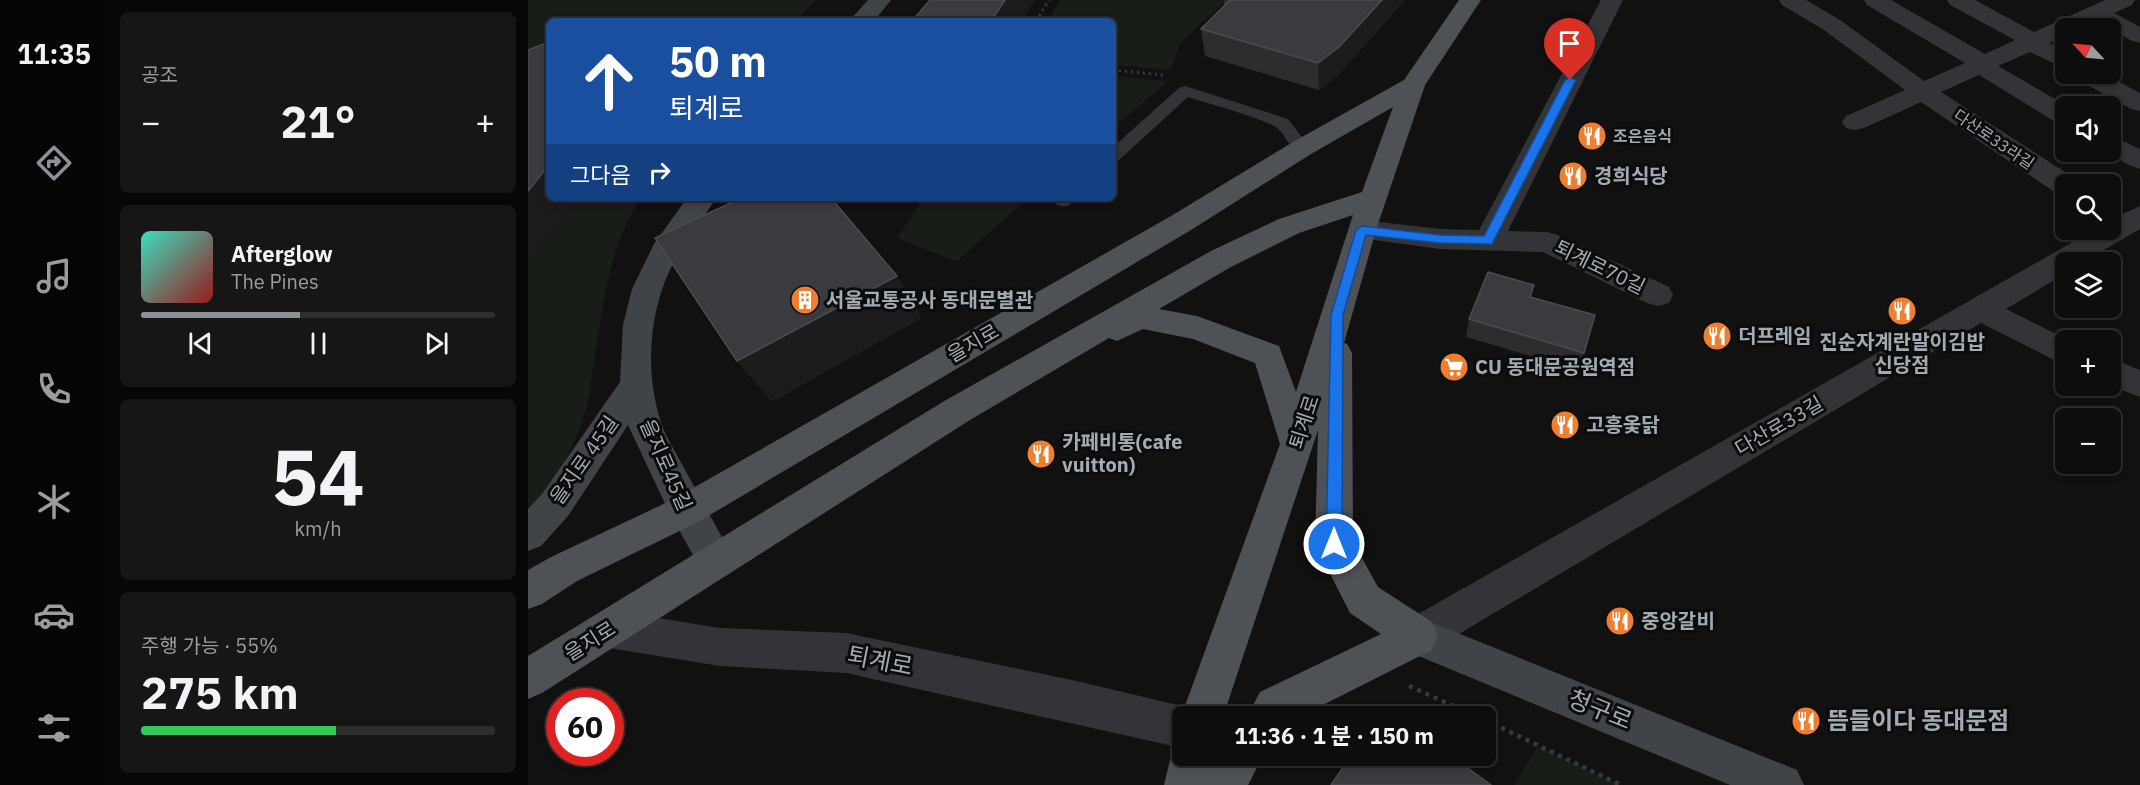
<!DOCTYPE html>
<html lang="ko">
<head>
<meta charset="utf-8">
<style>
  body { margin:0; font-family:"IBM Plex Sans","Noto Sans KR",sans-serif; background:#161617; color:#f1f3f6; height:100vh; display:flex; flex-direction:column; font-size:22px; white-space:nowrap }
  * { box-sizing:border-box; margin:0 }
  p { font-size:20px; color:#9a9c9e }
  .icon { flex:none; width:33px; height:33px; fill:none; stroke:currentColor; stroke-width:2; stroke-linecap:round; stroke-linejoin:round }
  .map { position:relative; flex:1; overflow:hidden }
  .details { display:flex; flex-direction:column; gap:12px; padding:12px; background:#070708; width:420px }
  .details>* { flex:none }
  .banner { position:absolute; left:18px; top:18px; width:570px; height:183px; border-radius:9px; box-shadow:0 3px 9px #0003,0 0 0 2px #2d2d2e; background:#1a4fa0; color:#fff; overflow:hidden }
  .needle { width:39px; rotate:296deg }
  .controls { position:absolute; left:1527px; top:18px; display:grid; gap:12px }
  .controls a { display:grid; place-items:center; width:66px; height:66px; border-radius:9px; background:#0d0d0e; box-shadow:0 3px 9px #0003,0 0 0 2px #2d2d2e; font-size:30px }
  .speed { position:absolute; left:18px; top:688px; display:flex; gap:12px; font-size:30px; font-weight:700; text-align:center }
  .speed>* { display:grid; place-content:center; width:78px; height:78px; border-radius:50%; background:#0d0d0e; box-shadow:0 3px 9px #0003,0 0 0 2px #2d2d2e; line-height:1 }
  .speed .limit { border:9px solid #d22; background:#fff; color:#111 }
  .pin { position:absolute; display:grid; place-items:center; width:51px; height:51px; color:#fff; margin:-62px -26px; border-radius:50% 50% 50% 0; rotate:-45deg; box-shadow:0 0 6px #0007 }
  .pin .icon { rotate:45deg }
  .me { position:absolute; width:66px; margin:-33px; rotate:0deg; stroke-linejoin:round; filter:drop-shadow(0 0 4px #0008) }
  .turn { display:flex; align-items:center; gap:21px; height:126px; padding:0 24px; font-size:27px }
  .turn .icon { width:78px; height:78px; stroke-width:2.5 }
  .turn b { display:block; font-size:42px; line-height:51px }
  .then { display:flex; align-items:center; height:57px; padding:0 24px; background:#0003; gap:12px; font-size:22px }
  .big { font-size:45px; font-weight:700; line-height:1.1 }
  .details .card { flex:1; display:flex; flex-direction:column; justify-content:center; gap:9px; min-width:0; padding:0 21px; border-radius:9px; background:#161617 }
  .details .dial { align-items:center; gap:0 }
  .dial b { font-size:78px; line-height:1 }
  .song { display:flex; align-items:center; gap:18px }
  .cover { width:72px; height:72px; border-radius:9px; background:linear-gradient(135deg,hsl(170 70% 55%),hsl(0 70% 35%)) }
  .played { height:6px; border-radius:3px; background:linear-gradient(90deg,#8c9099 45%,#2d2d2e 45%) }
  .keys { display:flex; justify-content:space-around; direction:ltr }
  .heat { display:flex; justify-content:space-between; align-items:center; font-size:33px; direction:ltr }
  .charge { height:9px; border-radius:4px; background:linear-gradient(90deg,#34c759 55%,#2d2d2e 0) }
  .trip { position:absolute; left:644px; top:706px; width:324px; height:60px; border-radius:9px; background:#0d0d0e; box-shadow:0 3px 9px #0003,0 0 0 2px #2d2d2e; font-weight:700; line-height:60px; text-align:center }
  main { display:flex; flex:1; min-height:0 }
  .tab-bar { display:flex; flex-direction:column; width:108px; justify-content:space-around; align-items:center; background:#050506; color:#9a9c9e }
  .tab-bar .icon { width:42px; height:42px }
  .tab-bar .current { color:#8c9099 }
  .tab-bar b { font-size:27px; color:#f1f3f6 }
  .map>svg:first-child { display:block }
  .green { fill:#181d17 }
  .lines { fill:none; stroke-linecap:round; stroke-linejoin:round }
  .path-far1 { stroke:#383b3e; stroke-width:3; stroke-dasharray:2 4; stroke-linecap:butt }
  .path { stroke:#383b3e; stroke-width:4.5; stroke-dasharray:4 5; stroke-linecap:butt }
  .lane { fill:#323437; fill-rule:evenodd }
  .street { fill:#323437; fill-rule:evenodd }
  .secondary { fill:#404347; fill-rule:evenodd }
  .primary { fill:#4e5256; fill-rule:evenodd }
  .wall { fill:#2d2d30 }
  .shaded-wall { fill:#1c1c1e }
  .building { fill:#393b3e; stroke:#4a4c50; stroke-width:1.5 }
  .route { fill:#1a73e8; stroke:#114b97; stroke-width:1.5 }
  .labels { text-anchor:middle; stroke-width:6; stroke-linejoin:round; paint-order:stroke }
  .far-poi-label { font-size:16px; font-weight:bold; fill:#a2abb3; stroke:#0c0c0d; text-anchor:start }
  .far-street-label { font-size:16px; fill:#a2abb3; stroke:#0c0c0d }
  .poi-label { font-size:20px; font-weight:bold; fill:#a2abb3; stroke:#0c0c0d; text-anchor:start }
  .street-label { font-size:20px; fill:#a2abb3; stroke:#0c0c0d }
  .near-street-label { font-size:24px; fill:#a2abb3; stroke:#0c0c0d }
  .near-poi-label { font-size:24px; font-weight:bold; fill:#a2abb3; stroke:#0c0c0d; text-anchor:start }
</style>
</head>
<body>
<main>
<nav class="tab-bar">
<b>11:35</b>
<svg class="icon current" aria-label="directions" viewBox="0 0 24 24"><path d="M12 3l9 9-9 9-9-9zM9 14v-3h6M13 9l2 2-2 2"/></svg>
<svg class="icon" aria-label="music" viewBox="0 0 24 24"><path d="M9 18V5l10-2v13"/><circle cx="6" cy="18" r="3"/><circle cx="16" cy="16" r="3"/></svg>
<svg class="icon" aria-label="phone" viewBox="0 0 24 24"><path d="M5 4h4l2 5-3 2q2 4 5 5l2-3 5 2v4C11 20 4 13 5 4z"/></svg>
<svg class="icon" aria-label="climate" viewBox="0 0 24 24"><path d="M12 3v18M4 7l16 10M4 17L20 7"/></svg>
<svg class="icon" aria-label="car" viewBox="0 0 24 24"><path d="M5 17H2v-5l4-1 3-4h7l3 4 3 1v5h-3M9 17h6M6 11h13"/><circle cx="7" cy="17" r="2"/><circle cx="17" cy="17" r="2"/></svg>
<svg class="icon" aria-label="filters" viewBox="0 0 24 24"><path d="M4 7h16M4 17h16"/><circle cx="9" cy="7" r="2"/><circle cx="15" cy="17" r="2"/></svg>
</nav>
<section class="details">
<div class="card"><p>공조</p>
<div class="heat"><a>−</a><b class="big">21°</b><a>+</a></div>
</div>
<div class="card">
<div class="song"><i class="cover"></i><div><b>Afterglow</b><p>The Pines</p></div></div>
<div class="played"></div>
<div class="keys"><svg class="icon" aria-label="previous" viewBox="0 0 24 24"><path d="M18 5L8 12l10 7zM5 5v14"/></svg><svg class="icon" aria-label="pause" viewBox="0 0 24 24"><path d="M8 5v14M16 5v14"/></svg><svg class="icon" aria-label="next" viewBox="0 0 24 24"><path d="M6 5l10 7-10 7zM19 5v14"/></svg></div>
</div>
<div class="card dial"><b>54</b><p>km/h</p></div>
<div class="card"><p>주행 가능 · 55%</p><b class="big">275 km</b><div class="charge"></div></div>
</section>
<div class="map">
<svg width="1612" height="785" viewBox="0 0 1612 785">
  <rect width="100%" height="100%" fill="#111112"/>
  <!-- green -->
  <g class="green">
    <path d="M0,0H288L268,21H21V198H113C79,248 75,311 65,368C63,382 62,396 58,409C46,451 26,482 0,517Z"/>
    <path d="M532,0H699L653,42L643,70L585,65V21H520Z"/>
    <path d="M585,76L640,81L585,128Z"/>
    <path d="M396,198H501L452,240L429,262L369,238Z"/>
    <path d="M1010,746L1093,785H986Z"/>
  </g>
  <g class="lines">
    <!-- path-far1 -->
    <g class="path-far1">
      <path d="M508,21L521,0"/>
      <path d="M585,70L635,75"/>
      <path d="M372,198L388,201L390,198"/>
    </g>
    <!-- path -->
    <g class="path">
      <path d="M881,686L950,717"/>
      <path d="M957,720L1093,785"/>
    </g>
    <!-- lane -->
    <g class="lane">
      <path d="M657,86L760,119L782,148L780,152C763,156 760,137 749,128C740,120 676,102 660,97L591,160L585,162V147L651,88Z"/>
      <path d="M528,198H547C542,206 538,208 529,205L526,201Z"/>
    </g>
    <!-- street -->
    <g class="street">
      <path d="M1073,0H1095L980,231L1019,232L1029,235L1141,287L1145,295L1141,303L1130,306L1119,303L1015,252L912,249L824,237L820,230L824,223L834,220L912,229L951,230Z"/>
      <path d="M1251,0H1278L1312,20L1396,81L1437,63L1339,5L1336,0H1363L1457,54L1487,40L1422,5L1419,0H1447L1506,32L1577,0H1607L1604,5L1586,13L1612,27V43L1604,41L1568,21L1552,28H1538V35L1521,43L1538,52V69L1502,52L1470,66L1539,106L1538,125L1529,123L1451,75L1413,92L1548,179L1551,184H1538V195L1528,193L1393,102L1336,128L1327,130L1318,128L1314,122L1318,116L1377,90L1296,30L1254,5Z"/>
      <path d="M1546,74H1576L1612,93V111L1603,109L1549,79Z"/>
      <path d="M1582,135L1612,149V169L1603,166L1577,152H1582Z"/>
      <path d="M1612,206V229L1555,262H1538V273L1478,309L1540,340H1538V366L1453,323L904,650L890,655L876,650L870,636L876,622L1566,230H1582V220Z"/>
      <path d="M1582,358L1612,370V397L1582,385Z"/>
      <path d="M81,610L192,628L318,633L544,680L654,706L669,712L671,717H654V748L318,673L192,666L81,648L67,642L61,629L67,616Z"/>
    </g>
    <!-- secondary -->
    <g class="secondary">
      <path d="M340,0H363L346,21H321Z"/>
      <path d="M159,198H188C175,219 158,238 147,260C119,310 115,382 138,435L207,561L201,573L188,578L175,573L140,510L100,425L40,516L13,546L0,551V509L14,494L92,382L95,325L104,289L126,244Z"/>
      <path d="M890,617L1269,770L1276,785H1202L876,650L870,636L876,622Z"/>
    </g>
    <!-- primary -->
    <g class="primary">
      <path d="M931,0H953L897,85L848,230L816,343L819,344L824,353L825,542L850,587L904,622L910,636L904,650L771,717H719L732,692L853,634L822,613L787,544L790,430L695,717H654V719L653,717L752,444L727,363L665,339L615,329L589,341L581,338L442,420L14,693L0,699V656L418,400L683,251L751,219L834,192L865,107L783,154L663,230L170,522L49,581L14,604L0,609V570L23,557L144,500L643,216L765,142L876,80ZM825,215L768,392L751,346L669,316L631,309L703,267L771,233Z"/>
      <path d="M654,739V756H685L684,763L689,756H735L720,785H636L643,756L649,741Z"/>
    </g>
  </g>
  <!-- wall -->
  <g class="wall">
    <path d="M696,0H877L811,74L791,90L677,56L673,29L696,6Z"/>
    <path d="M1003,297L1056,353L1050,370L938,337L941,319Z"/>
  </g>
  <!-- shaded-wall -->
  <g class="shaded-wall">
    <path d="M477,0H507L493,21H463Z"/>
    <path d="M854,0H877L811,74L791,90L790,63Z"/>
    <path d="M21,165V198H50L0,262V191Z"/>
    <path d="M369,276L394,318L244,402L209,361Z"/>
  </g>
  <!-- building -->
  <g class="building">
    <path d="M402,0H477L463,21H384Z"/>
    <path d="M702,0H854L811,47L790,63L673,29Z"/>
    <path d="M21,42V165L0,191V50Z"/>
    <path d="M213,198H303L369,276L209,361L127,238Z"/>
    <path d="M960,272L1006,285L1002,297L1067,315L1056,353L941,319Z"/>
    <path d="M823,756H832L841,763L846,756H923L963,785H803Z"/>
  </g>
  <!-- route -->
  <path class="route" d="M1042,77L1048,80L964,244L912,243L838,235L815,315L814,544L812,549L806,551L801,549L798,544L803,315L828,230L834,226L912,235L956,236L1037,80Z"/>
  <!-- icons -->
  <defs>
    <g id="restaurant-disc" transform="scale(1.5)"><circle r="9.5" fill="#ee7f2e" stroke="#0c0c0d"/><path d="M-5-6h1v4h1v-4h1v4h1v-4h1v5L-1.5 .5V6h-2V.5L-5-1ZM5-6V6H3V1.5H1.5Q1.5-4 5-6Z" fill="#fff"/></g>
    <g id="building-disc" transform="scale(1.5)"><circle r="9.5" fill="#ee7f2e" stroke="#0c0c0d"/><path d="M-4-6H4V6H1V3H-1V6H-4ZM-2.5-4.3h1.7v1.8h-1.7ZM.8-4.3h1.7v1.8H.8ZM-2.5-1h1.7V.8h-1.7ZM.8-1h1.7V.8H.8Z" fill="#fff"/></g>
    <g id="supermarket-disc" transform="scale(1.5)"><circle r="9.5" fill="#ee7f2e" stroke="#0c0c0d"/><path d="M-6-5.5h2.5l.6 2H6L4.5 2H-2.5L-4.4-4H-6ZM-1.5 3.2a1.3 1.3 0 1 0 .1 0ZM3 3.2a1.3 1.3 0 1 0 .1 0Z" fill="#fff"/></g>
  </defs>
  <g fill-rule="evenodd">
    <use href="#restaurant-disc" x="1064" y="136"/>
    <use href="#restaurant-disc" x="1045" y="176"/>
    <use href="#building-disc" x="277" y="300"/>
    <use href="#restaurant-disc" x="1374" y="311"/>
    <use href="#restaurant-disc" x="1189" y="336"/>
    <use href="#supermarket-disc" x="926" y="367"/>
    <use href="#restaurant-disc" x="1037" y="425"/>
    <use href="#restaurant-disc" x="513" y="454"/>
    <use href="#restaurant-disc" x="1092" y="621"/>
    <use href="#restaurant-disc" x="1278" y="721"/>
  </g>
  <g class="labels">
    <!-- far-poi labels -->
    <g class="far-poi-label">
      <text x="1085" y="142">조은음식</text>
    </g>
    <!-- far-street labels -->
    <g class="far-street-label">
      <text transform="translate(1466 139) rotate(34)" y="6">다산로33라길</text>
    </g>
    <!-- poi labels -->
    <g class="poi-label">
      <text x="1066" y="183">경희식당</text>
      <text x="298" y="307">서울교통공사 동대문별관</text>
      <text x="1210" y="343">더프레임</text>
      <text x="1374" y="349" text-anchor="middle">진순자계란말이김밥<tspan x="1374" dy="23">신당점</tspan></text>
      <text x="947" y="374">CU 동대문공원역점</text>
      <text x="1058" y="432">고흥옻닭</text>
      <text x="534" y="449">카페비통(cafe<tspan x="534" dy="23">vuitton)</tspan></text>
      <text x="1113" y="628">중앙갈비</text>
    </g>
    <!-- street labels -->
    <g class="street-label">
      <text transform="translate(1072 267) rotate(26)" y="7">퇴계로70길</text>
      <text transform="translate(445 343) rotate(-30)" y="7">을지로</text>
      <text transform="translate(776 422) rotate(-72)" y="7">퇴계로</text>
      <text transform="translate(1251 426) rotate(-30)" y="7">다산로33길</text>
      <text transform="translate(56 460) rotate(-55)" y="7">을지로 45길</text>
      <text transform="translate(138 465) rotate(66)" y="7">을지로45길</text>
      <text transform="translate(62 641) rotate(-32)" y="7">을지로</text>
    </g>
    <!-- near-street labels -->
    <g class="near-street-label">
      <text transform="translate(352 661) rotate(11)" y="8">퇴계로</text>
      <text transform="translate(1072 710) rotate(22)" y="8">청구로</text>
    </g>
    <!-- near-poi labels -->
    <g class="near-poi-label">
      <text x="1299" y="729">뜸들이다 동대문점</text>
    </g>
  </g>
</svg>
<div class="controls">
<a><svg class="needle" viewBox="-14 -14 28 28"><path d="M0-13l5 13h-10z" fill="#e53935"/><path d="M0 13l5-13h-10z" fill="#9a9c9e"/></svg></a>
<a><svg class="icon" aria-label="sound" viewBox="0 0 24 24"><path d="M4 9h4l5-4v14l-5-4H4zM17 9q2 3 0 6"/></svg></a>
<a><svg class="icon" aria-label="search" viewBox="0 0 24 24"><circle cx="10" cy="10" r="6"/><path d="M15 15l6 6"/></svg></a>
<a><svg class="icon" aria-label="layers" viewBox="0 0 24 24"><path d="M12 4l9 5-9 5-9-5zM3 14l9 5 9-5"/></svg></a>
<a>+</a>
<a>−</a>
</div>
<div class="speed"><div class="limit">60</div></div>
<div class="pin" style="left:1042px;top:80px;background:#d93025"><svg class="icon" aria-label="arrive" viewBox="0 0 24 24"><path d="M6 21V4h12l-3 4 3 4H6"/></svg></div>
<svg class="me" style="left:806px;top:544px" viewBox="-20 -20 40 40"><circle r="17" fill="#1a73e8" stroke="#fff" stroke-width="3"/><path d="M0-11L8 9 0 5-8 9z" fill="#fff"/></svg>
<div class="trip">11:36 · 1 분 · 150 m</div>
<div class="banner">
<div class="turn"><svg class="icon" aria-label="ahead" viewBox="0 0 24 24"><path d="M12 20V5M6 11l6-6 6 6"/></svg><div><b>50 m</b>퇴계로</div></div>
<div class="then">그다음<svg class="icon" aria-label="right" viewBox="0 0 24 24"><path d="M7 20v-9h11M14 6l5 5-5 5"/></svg></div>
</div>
</div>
</main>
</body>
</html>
